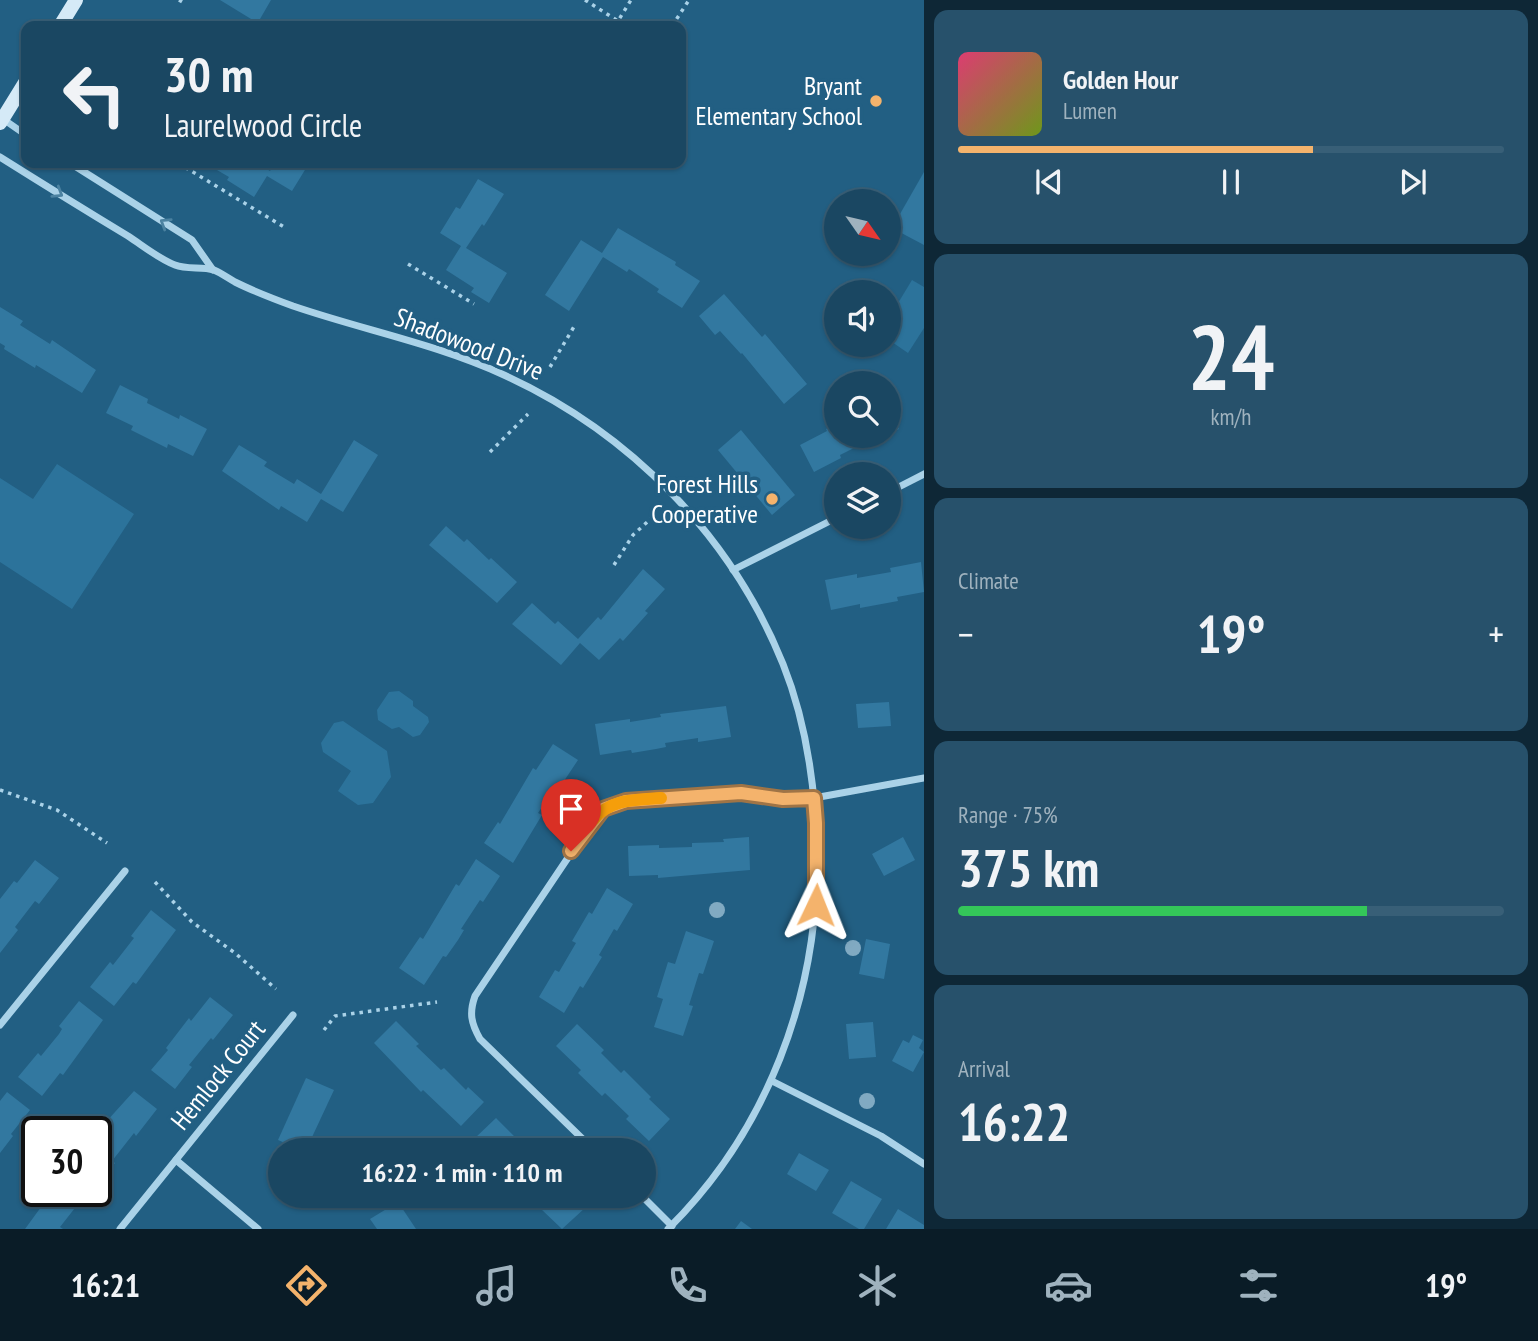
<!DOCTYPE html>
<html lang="en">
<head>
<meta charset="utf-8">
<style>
  body { margin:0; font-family:"PT Sans Narrow",sans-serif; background:#27516b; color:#f1f3f6; height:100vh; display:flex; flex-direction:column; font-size:26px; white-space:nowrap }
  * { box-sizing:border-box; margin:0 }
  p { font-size:23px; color:#9fb2be }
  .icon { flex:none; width:38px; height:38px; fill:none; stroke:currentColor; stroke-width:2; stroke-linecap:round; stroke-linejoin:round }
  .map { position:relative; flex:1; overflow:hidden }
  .details { display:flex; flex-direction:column; gap:10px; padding:10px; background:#0e2736; width:614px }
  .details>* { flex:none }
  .banner { position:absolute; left:21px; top:21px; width:665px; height:147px; border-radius:14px; box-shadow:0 2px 5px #0004,0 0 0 2px #385f77; background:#1a4762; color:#f1f3f6; overflow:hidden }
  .needle { width:46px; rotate:124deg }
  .fabs { position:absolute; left:824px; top:189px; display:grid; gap:14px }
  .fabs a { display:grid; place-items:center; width:77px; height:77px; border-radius:50%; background:#1a4762; box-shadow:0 2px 5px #0004,0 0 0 2px #385f77; font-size:35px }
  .speed { position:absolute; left:21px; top:1116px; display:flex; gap:14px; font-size:35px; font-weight:700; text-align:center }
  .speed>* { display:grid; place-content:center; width:91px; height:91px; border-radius:50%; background:#1a4762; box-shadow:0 2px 5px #0004,0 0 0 2px #385f77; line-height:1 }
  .speed .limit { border:4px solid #111; border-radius:10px; background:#fff; color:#111 }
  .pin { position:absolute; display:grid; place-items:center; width:60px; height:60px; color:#fff; margin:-72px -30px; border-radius:50% 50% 50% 0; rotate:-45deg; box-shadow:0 0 7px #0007 }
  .pin .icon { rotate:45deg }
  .me { position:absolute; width:77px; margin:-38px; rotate:2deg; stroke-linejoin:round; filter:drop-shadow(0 0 5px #0008) }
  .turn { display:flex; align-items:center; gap:24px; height:147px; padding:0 28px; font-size:32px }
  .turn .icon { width:91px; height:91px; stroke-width:2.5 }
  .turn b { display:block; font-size:49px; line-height:60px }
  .big { font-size:52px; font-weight:700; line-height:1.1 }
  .details .card { flex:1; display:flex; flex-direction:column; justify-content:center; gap:10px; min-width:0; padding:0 24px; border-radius:14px; background:#27516b }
  .details .dial { align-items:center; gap:0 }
  .dial b { font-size:91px; line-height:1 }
  .song { display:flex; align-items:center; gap:21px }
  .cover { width:84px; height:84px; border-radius:10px; background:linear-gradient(135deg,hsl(340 70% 55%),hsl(80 70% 35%)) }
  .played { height:7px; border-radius:4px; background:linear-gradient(90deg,#f4b36c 65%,#385f77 65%) }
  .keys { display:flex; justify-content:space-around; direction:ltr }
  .heat { display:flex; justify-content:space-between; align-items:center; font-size:38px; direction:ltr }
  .charge { height:10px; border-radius:5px; background:linear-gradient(90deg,#34c759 75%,#385f77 0) }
  .trip { position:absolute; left:268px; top:1138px; width:388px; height:70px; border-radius:35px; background:#1a4762; box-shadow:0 2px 5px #0004,0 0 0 2px #385f77; font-weight:700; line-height:70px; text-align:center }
  .tabs { display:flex; height:112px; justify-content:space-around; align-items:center; background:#0a1c27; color:#9fb2be }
  .tabs .icon { width:49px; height:49px }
  .tabs .active { color:#f4b36c }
  .tabs b { font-size:32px; color:#f1f3f6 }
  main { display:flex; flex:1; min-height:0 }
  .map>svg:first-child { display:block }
  .green { fill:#2c739b }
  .building { fill:#3278a0 }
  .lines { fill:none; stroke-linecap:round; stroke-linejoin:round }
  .path { stroke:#aad2e8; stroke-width:3.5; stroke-dasharray:3.5 5; stroke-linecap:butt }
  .street { stroke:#aad2e8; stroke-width:7 }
  .secondary { stroke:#d5eaf7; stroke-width:14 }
  .tree { fill:#81aac2 }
  .oneway { stroke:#4b82a1 }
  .route-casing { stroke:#9f7446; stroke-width:18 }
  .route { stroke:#f4b36c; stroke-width:12 }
  .slow { stroke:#f59e0b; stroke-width:12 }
  .poi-dot { fill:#f4b36c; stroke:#225f83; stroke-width:2.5 }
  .labels { text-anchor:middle; stroke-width:7; stroke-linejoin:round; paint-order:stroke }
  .poi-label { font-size:26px; fill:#fff; stroke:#225f83; text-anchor:end }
  .street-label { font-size:26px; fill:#fff; stroke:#225f83 }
</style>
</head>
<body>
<main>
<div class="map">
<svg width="924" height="1229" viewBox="0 0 924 1229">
  <rect width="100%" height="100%" fill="#225f83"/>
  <!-- green -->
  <g class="green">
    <path d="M912,280L924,287V328L908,353L889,340V318Z"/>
    <path d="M57,464L134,514L72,609L0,562V478L33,499Z"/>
    <path d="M399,691L413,701V706L428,717L429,722L420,735L413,737L399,727L392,729L378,720L377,710L389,692Z"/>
    <path d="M343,721L387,751L391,777L373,803L358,805L338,791L351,771L323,752L321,743L334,723Z"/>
  </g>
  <!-- building -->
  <g class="building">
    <path d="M220,0H271L260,19L272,26H254L256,22Z"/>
    <path d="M205,163H256L270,171L275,163H304L308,165L292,191L267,176L254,197L227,180L229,177Z"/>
    <path d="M924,172V245L892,228Z"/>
    <path d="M478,179L504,194L484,226L482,224L466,248L507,273L489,303L471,292L474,288L446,270L461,246L440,233L456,207L460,209Z"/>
    <path d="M618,228L676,262L675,265L700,281L682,308L657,292L659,289L629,269L627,272L603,257L569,311L545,295L581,240L602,253Z"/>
    <path d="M724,294L762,337L765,334L807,384L784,404L742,353L741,354L720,331L715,335L699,316Z"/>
    <path d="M0,307L23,321L20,325L50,344L52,340L96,370L82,393L36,365L35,368L4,349L5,346L0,343Z"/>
    <path d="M120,385L148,399L147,403L179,419L180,415L207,429L193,456L168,444L167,448L131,430L133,426L106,413Z"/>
    <path d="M889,409L899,429L889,434Z"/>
    <path d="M836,423V436H886L873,442L871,439L852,449L840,455L841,458L814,472L800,445L827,431L826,429Z"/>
    <path d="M741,430L795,495L772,515L718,450Z"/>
    <path d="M354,440L378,455L343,512L321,499L307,522L281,506L279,510L222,471L239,445L267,462L264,466L294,484L297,479L321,494Z"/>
    <path d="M446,526L464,542L467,539L489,560L491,558L517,582L497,603L429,545Z"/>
    <path d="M921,562L924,592L897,597L898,601L860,608V604L831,610L825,580L857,574V578L891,572L890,568Z"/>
    <path d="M643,569L665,589L645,611L648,613L623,641L620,638L599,660L580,643L561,665L512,624L532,603L555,624L558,621L578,639L598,617L601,620Z"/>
    <path d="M889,702L891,726L858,728L856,704Z"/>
    <path d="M726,706L731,737L698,742V738L665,743L666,747L656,749L632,753L631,750L600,755L595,724L630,719V722L661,717L660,714Z"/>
    <path d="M553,744L578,760L560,787L557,785L538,813L542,815L513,863L484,843L498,822L500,824L533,768L536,770Z"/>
    <path d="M749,837L750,870L658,878V875L629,876L628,846L659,845V848L692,847V843L724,842L723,839Z"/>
    <path d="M903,837L915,860L884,876L872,854Z"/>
    <path d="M476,859L500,876L483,902L480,900L461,929L464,930L458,940L446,957L443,956L424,985L399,968L420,937L423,939L456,884L459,886Z"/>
    <path d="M35,860L59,878L39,904L35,901L15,927L18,930L0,953V899L14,881L17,883Z"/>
    <path d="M607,888L633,904L617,931L614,929L599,955L602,957L583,988L580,986L564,1013L539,997L555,970L559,972L576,943L572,941L589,912L592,914Z"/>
    <path d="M151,910L176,930L136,984L133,982L114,1006L90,987L110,962L113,965L134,938L131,936Z"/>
    <path d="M686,931L714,941L703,974L699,973L689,1005L693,1006L683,1036L654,1027L663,999L657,997L668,962L675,964Z"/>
    <path d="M866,939L890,944L884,979L859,974Z"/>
    <path d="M210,997L233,1015L213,1040L211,1038L189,1065L192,1067L175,1089L151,1070L168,1050L166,1048L189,1018L191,1021Z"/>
    <path d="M79,1001L103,1020L63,1075L60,1073L42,1096L18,1077L38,1053L41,1056L59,1034L62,1029L59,1026Z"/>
    <path d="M396,1021L419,1044L416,1046L441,1070L444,1068L466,1090L468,1087L484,1102L461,1126L423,1090L421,1092L374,1043Z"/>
    <path d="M873,1022L876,1057L849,1059L846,1024Z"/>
    <path d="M577,1024L604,1050L601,1053L621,1073L624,1070L651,1097L649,1099L670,1119L649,1141L626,1119L629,1116L605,1093L602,1096L578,1073L581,1070L556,1046Z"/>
    <path d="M913,1035L923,1040L919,1048L924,1052L913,1072L892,1061L903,1040L909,1043Z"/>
    <path d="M306,1078L334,1090L306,1150H301L278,1140Z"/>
    <path d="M134,1091L157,1109L136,1136L134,1133L112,1161L115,1163L96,1186V1133Z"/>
    <path d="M7,1092L30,1110L11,1134L13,1136L0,1153V1101Z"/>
    <path d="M496,1118L517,1139L515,1142L523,1150H487L475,1138Z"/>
    <path d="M799,1153L829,1170L816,1191L787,1174Z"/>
    <path d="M851,1181L882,1199L864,1229H859L832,1213Z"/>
    <path d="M52,1192H73L82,1199L60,1227L63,1229H25Z"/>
    <path d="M533,1195H572L585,1208L562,1229L541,1209L544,1206Z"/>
    <path d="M398,1202L416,1229H377L370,1219Z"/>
    <path d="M898,1209L924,1225V1229H886Z"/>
    <path d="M741,1221L752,1229H735Z"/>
  </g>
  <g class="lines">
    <!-- path -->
    <g class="path">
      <path d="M179,0L184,3"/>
      <path d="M585,0L618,21L631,0"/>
      <path d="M672,26L689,0"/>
      <path d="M178,163L284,227"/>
      <path d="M408,264L474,304"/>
      <path d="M550,367L575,325"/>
      <path d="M490,452L528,414"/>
      <path d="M614,565L633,535L656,514"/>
      <path d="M0,790L57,810L107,843"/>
      <path d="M155,882L192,922L235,953L276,989"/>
      <path d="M324,1030L335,1016L437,1002"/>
    </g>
    <!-- street -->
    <g class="street">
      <path d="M3,119L26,135"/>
      <path d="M0,157C43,184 85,210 128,236C142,245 159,259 175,265C187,270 202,266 214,270C221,273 228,278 235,282C253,291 274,299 293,306C363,330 437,344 504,375C629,432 731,535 783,664C807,724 816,793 817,857C818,996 767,1131 668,1229"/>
      <path d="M70,163L192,240L213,270"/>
      <path d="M889,492L924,474"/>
      <path d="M733,570L836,518"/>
      <path d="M0,1025L125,871"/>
      <path d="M772,1081L881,1136L924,1164"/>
      <path d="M594,1150L480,1039C471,1023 469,1013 475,996L596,816L609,805L626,801L741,793L783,799L814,798L924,778"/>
      <path d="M176,1160L258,1229"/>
      <path d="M641,1195L672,1226"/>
      <path d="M120,1229L293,1015"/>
    </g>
    <!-- secondary -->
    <g class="secondary">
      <path d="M60,26L76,0"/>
      <path d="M0,123L26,81"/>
    </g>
  </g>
  <!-- trees -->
  <g class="tree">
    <circle cx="717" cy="910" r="8"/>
    <circle cx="853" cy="948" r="8"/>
    <circle cx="867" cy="1101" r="8"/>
  </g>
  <!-- one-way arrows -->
  <defs><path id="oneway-chevron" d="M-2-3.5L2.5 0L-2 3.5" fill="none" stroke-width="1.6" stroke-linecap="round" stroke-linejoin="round" transform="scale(1.75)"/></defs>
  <g class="oneway">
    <use href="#oneway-chevron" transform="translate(58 193) rotate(32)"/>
    <use href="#oneway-chevron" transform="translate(165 223) rotate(-148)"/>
  </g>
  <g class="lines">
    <!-- route casing -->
    <g class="route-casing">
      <path id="route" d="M571,851L603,809L626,801L741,793L783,799L814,798L816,823V905"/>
    </g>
    <!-- route -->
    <use href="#route" class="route"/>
    <!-- slow -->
    <path class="slow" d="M593,820C611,798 636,800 661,798"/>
  </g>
  <!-- markers -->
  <g class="poi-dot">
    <circle cx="876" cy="101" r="7"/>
    <circle cx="772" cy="499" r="7"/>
  </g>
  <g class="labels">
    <!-- poi labels -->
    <g class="poi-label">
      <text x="862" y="95">Bryant<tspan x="862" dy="30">Elementary School</tspan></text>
      <text x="758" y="493">Forest Hills<tspan x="758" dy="30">Cooperative</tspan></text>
    </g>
    <!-- street labels -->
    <g class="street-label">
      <text transform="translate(469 344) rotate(21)" y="9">Shadowood Drive</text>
      <text transform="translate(218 1075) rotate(-51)" y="9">Hemlock Court</text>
    </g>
  </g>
</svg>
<div class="fabs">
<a><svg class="needle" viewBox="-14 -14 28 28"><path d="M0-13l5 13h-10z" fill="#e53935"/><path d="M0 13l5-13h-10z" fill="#9fb2be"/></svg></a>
<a><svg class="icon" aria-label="sound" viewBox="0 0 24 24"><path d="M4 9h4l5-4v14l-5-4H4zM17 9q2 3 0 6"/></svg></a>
<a><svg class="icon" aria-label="search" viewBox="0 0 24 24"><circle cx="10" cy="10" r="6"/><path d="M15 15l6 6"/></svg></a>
<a><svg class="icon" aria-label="layers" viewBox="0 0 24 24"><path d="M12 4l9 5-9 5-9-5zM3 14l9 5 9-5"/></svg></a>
</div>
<div class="speed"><div class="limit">30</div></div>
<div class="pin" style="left:571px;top:851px;background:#d93025"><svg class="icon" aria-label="arrive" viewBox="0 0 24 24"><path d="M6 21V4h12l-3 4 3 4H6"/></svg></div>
<svg class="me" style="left:816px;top:905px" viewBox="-20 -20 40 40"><path d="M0-17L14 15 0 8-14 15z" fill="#f4b36c" stroke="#fff" stroke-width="4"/></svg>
<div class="trip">16:22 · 1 min · 110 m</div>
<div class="banner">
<div class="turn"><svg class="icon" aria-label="left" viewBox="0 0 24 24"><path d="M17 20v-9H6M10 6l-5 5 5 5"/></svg><div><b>30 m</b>Laurelwood Circle</div></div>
</div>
</div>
<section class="details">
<div class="card">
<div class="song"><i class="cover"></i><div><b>Golden Hour</b><p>Lumen</p></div></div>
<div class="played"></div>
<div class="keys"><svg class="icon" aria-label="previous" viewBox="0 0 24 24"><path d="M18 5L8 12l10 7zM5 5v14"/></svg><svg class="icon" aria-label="pause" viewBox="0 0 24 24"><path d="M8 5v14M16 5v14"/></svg><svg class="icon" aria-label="next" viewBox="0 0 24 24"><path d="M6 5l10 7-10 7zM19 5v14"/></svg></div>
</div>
<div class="card dial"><b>24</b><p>km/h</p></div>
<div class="card"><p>Climate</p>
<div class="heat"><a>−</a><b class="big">19°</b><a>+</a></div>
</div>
<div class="card"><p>Range · 75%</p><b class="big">375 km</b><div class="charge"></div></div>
<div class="card"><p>Arrival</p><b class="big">16:22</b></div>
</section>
</main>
<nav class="tabs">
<b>16:21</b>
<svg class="icon active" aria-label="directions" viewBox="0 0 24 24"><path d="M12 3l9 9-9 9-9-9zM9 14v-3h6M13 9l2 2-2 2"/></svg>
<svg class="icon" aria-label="music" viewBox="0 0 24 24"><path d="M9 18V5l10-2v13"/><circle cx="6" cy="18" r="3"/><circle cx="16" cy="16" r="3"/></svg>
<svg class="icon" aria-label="phone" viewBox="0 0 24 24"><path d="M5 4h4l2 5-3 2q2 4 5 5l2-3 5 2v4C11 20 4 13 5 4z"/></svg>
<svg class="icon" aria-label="climate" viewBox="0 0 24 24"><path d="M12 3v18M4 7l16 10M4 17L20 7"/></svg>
<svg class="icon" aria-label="car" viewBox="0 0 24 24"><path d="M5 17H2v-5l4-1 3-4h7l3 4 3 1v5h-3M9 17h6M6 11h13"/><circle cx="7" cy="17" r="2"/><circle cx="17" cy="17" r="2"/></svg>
<svg class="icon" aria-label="filters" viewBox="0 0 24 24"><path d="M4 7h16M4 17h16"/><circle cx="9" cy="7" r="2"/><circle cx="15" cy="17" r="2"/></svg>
<b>19°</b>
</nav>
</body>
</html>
